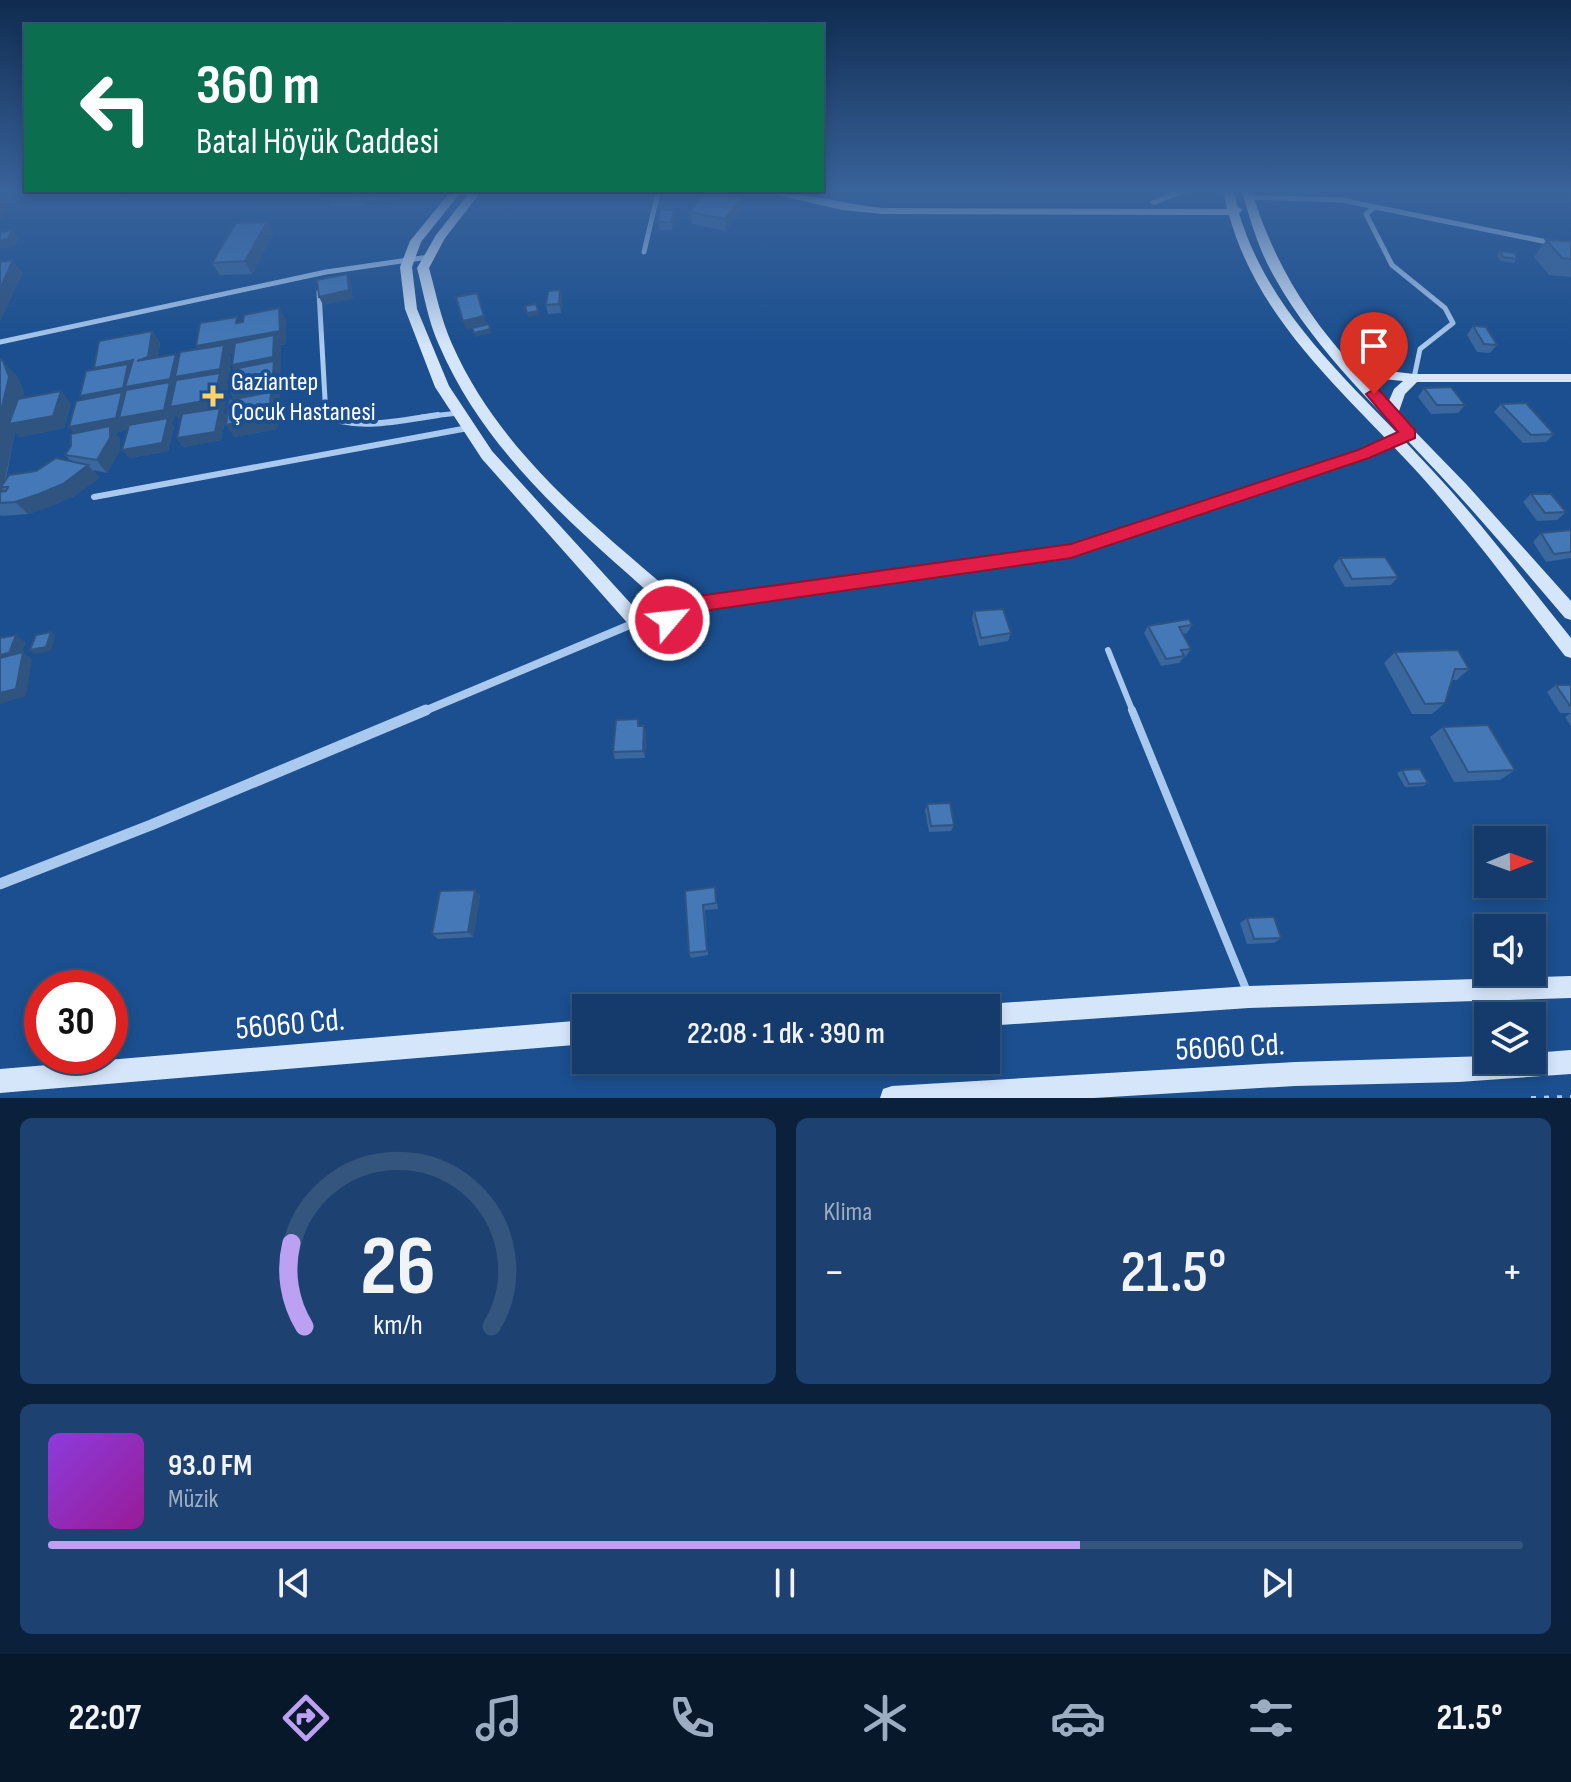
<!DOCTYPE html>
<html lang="tr">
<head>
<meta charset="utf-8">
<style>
  body { margin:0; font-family:"Sofia Sans Condensed",sans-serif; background:#1d4271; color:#f1f3f6; height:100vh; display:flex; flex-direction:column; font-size:30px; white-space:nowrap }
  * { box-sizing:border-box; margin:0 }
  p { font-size:26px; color:#9dadc1 }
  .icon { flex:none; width:44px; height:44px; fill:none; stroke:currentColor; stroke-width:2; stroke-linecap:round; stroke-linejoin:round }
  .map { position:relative; height:1098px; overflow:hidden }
  .panel { display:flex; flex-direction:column; gap:20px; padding:20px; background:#0b203b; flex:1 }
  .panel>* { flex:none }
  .hud { position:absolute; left:24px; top:24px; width:800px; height:168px; border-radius:0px; box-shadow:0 4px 12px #0003,0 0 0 2px #33557e; background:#0b6e4f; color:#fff; overflow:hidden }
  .needle { width:52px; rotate:89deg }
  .fabs { position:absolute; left:1474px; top:826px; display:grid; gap:16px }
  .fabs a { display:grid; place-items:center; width:72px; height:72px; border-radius:0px; background:#143b6b; box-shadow:0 4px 12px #0003,0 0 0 2px #33557e; font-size:40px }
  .speed { position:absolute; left:24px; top:970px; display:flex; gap:16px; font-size:40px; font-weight:700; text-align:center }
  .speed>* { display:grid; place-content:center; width:104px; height:104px; border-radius:50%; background:#143b6b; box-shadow:0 4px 12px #0003,0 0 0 2px #33557e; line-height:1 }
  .speed .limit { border:12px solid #d22; background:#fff; color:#111 }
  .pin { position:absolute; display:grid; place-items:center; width:68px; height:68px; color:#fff; margin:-82px -34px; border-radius:50% 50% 50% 0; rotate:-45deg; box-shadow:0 0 8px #0007 }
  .pin .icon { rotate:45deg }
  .me { position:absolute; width:88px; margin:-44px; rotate:62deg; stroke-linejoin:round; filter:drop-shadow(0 0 6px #0008) }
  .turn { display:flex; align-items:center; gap:28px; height:168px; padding:0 40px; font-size:36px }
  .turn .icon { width:104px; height:104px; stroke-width:2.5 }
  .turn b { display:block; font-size:56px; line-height:68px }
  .big { font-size:60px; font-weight:600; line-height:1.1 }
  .panel .widget { flex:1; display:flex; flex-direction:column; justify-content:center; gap:12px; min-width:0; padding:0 28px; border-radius:12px; background:#1d4271 }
  .panel .dial { align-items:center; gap:0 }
  .dial svg { height:208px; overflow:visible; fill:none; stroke:#33557e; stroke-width:7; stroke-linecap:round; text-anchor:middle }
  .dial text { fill:#f1f3f6; stroke:none }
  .song { display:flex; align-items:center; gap:24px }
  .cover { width:96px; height:96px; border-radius:12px; background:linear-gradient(135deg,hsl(270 70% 55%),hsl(300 70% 35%)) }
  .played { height:8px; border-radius:4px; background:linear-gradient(90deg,#bca0f2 70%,#33557e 70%) }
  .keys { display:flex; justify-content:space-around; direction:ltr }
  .heat { display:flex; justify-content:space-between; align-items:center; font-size:44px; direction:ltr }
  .panel .tiles { flex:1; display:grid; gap:20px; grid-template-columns:1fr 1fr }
  .widget:last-child { grid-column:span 2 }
  .trip { position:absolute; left:572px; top:994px; width:428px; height:80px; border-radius:0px; background:#143b6b; box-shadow:0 4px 12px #0003,0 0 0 2px #33557e; font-weight:600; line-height:80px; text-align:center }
  .tab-bar { display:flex; height:128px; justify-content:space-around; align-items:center; background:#08182b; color:#9dadc1 }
  .tab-bar .icon { width:56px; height:56px }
  .tab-bar .current { color:#bca0f2 }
  .tab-bar b { font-size:36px; color:#f1f3f6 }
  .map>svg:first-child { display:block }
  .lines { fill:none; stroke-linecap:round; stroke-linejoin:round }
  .path { stroke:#a9c9ee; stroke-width:4; stroke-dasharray:5 8; stroke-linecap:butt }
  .lane-far2 { stroke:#a9c9ee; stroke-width:5 }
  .lane-far1 { stroke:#a9c9ee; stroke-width:6 }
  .lane { stroke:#a9c9ee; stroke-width:8 }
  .street-far1 { stroke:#a9c9ee; stroke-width:8 }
  .street { stroke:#a9c9ee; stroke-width:11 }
  .secondary { fill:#d6e6fa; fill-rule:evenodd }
  .wall { fill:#3a679d }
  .shaded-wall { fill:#305480 }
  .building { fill:#4478b7; stroke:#305480; stroke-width:2 }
  .route { fill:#e11d48; stroke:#92132f; stroke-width:2 }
  .poi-dot { fill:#ffd166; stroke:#1b4f8f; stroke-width:3 }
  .labels { text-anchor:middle; stroke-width:8; stroke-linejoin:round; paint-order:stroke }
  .poi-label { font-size:26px; fill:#fff; stroke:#1b4f8f; text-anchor:start }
  .near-street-label { font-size:32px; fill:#fff; stroke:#1b4f8f }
</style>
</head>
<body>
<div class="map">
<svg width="1571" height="1098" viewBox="0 0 1571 1098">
  <rect width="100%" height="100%" fill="#1b4f8f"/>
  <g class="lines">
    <!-- path -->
    <path class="path" d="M1531,1098L1571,1097"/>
    <!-- lane-far2 -->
    <g class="lane-far2">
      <path d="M1248,197L1343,200L1375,207"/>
      <path d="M644,252L658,192"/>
      <path d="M319,292L326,417"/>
      <path d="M0,342L326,272L429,257"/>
      <path d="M1414,378L1420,349L1453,323L1445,308L1392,265L1366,214L1375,207L1552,243"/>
      <path d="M422,417L459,413"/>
    </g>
    <!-- lane-far1 -->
    <g class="lane-far1">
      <path d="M324,415C354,432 404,420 438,415"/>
      <path d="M94,497L468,428"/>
      <path d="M1108,650L1133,712"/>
    </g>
    <!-- lane -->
    <path class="lane" d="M1132,710L1248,994"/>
    <!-- street-far1 -->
    <path class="street-far1" d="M422,712L637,622L669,620L677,607L1071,551L1363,454L1409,434"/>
    <!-- street -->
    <path class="street" d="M0,884L151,825L426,710"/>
    <!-- secondary -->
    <g class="secondary">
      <path d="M450,192H461L421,242L412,267L417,309L449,386L492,451L643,617L646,622L643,627L637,629L631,627L482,459L435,387L405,309L400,267L410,241Z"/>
      <path d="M470,192H481L445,238L429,268C436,293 441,320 452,344C500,453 595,526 683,602L685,607L683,612L677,614L671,612C582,533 487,457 439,345C428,321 424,294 417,268L436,235Z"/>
      <path d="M765,192C804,192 844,204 883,208L1227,209L1223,192H1233L1238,207L1243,210L1239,213C1271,320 1359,389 1431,469C1481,522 1525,581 1571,638V658L1565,656C1518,596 1472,533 1421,476C1349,396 1259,324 1229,215L883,214L842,210Z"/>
      <path d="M1172,192H1188L1154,205L1149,202Z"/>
      <path d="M1242,192H1252C1274,262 1305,313 1354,367L1414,374H1571V382H1417L1405,394L1398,414L1467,485L1571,601V620L1565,618C1524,570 1483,521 1440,475C1382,412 1317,353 1275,278C1259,251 1251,222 1242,192ZM1363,377L1403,381L1394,389L1388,403Z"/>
      <path d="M1571,976V998L1249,1008L986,1026V1008H977L986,1004L1249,986Z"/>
      <path d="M586,1020V1044L0,1093V1069Z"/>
      <path d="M1571,1050V1074L1459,1082L1295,1086L1094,1098H880L883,1089L892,1086L1295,1062L1488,1056V1060H1532V1053Z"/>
    </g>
  </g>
  <!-- wall -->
  <g class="wall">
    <path d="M107,192H148L125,198Z"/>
    <path d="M291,192H402L399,198H393L391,201H383L382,197H378L376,201H367L363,207H331L327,197H294Z"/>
    <path d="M1569,192H1571V203H1567L1566,196Z"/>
    <path d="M742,197V209L726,231L692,224L690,212Z"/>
    <path d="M675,218L672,230H659L658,222Z"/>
    <path d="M267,222L273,234L252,274L220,275L212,263Z"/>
    <path d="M1546,240L1571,241V277L1549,275L1534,257Z"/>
    <path d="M1500,251L1517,259L1514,263L1500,261L1497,255Z"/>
    <path d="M560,290L562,298L561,313L548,314L546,305Z"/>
    <path d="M279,308L286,321V344L280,345L281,348V370H279L281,374L280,398H275L279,404L277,429L234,437V399L231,393L235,369L234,353L229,354L231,358L228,382H226L228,385L224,411H222L226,416L221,440L183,447L177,438L181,419H179L175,414L173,422H171L174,427L168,451L129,458L128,429L127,427L126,430L115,433L120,439V450L107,473L93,470L99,478L74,496L51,506L28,514L2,516L0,515V359L18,378L24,393L22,398L61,391L71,404L64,428L20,437L15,431L6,479L71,461L65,455L71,446L75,433L69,427L83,399L95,370L152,331L160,343L158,357L179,359L198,349L240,322Z"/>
    <path d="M1370,321L1398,346L1392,355H1382L1365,329Z"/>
    <path d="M1473,326L1497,345L1490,353L1477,352L1467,335Z"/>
    <path d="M1424,388L1465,405L1458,413L1431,414L1418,397Z"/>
    <path d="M1501,404L1554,434L1546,442L1523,443L1494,412Z"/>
    <path d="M1531,494L1566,512L1557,520L1537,521L1523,502Z"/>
    <path d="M1571,530V558L1546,562L1533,542L1541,533Z"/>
    <path d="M1340,558L1398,577L1391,585L1345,587L1333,566Z"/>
    <path d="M974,611L1011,633L1008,641L979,646L972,619Z"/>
    <path d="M1192,625L1187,633L1183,634L1191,649L1186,656L1184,657L1179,663L1161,666L1144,633L1148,626Z"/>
    <path d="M1395,652L1469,669L1457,680H1452L1445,703L1432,714H1412L1384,663Z"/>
    <path d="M1556,685H1571V713H1560L1547,692Z"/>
    <path d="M1571,713V726L1565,717Z"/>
    <path d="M640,726H644L646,732L645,758L615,759L613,752Z"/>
    <path d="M1443,727L1515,770L1500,780L1454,782L1430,737Z"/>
    <path d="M1402,770L1428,783L1423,786L1405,787L1397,773Z"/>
    <path d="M927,804L954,825L951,831L929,832L925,810Z"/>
    <path d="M715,887L718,909L705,910L708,955L691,958L689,953L685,891Z"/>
    <path d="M480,895L473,937L438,939L432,934Z"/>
    <path d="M1247,918L1281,938L1274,943L1247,944L1240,923Z"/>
  </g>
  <!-- shaded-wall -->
  <g class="shaded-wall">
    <path d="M0,192H14L3,221H0Z"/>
    <path d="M122,192H148L125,198Z"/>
    <path d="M360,192H363L367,201L363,207L358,195Z"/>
    <path d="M372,192H376L378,197L376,201Z"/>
    <path d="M387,192H391L393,198L391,201Z"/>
    <path d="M742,197V209L726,231L725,219Z"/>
    <path d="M674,210L675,218L672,230L671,222Z"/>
    <path d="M267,222L273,234L252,274L245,261Z"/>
    <path d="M13,230L19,238L15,247L0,249V240Z"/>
    <path d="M13,260L23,273L0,322V289Z"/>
    <path d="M347,274L351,283L353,299L323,305L319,297Z"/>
    <path d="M560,290L562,298L561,313L559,304Z"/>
    <path d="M279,308L286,321V344L280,345L281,348V370H279L281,374L280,398H275L279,404L277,429L234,437L226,425L239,406L231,393L240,377L232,365L274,346L229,354L231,358L228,382H226L228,385L224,411H222L226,416L221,440L183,447L177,438L219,412L179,419L175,414L173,422H171L174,427L168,451L129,458L122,450L129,430L127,427L126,430L115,433L120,439V450L107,473L69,427L90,408L80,396L104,381L94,368L133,360L142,373L176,354L185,367L204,359L196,346Z"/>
    <path d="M538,311L539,315L528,317L527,313Z"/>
    <path d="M484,316L487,325L466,330L463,321Z"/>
    <path d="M490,329L492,333L475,337L474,333Z"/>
    <path d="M152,331L160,343L157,370L137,361Z"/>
    <path d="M3,361L18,378L24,393L17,423L61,391L71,404L64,428L20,437L15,431L5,479L14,488L1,487L7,493L0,499V415Z"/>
    <path d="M88,465L99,478L74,496L51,506L28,514L15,502Z"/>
    <path d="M51,632L55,635L51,651L35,654L30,650Z"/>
    <path d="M16,635L26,643L18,661L0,664V655Z"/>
    <path d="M23,652L32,659L26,696L0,704V693Z"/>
    <path d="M644,726L646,732L645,758L643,751Z"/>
    <path d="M475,890L480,895L473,937L468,932Z"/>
  </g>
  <!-- building -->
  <g class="building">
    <path d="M327,192H360L358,195H326Z"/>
    <path d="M706,192H721L742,197L725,219L690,212Z"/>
    <path d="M660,210H674L671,222H658Z"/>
    <path d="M267,222L245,261L212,263L236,223Z"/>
    <path d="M13,230L8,239L0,240V232Z"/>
    <path d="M1546,240L1571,241V259L1562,258Z"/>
    <path d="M1500,251L1515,253L1517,259L1503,257Z"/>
    <path d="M13,260L0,289V262Z"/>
    <path d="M347,274L349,290L319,297L317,280Z"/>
    <path d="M560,290L559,304L546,305L548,291Z"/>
    <path d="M477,293L484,316L463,321L456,297Z"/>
    <path d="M536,304L538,311L527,313L525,306Z"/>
    <path d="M279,308L280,331L196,346L200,323L237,317L236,323L243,322L244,315Z"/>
    <path d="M1370,321H1381L1398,346H1387Z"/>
    <path d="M489,324L490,329L474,333L472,328Z"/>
    <path d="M1473,326L1486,327L1497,345L1484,344Z"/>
    <path d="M152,331L148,357L137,361L176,354L170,379L125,387L133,360L94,368L99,341Z"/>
    <path d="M274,335L273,357L232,365L235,343Z"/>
    <path d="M224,345L220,369L175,377L180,352Z"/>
    <path d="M0,359L3,361L9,377L0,415Z"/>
    <path d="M274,361L272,385L231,393L234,369Z"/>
    <path d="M128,364L123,388L80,396L86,371Z"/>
    <path d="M220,373L215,399L170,407L176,380Z"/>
    <path d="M170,382L164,410L119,418L126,390Z"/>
    <path d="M1451,387L1465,405H1437L1424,388Z"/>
    <path d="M61,391L53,416L9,424L18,399Z"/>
    <path d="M122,392L116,418L69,427L76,401Z"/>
    <path d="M271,392L269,416L226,425L229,400Z"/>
    <path d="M1526,403L1554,434L1531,435L1501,404Z"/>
    <path d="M220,408L215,432L177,438L182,414Z"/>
    <path d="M168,418L162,443L122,450L129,425Z"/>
    <path d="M110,426V438L97,460L65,455L71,446V434Z"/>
    <path d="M56,458L88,465L63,484L39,494L15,502L0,503V492L6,491L8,487H1L9,475L36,471Z"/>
    <path d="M1531,494H1551L1566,512L1545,513Z"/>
    <path d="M1571,530V552L1554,554L1541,533Z"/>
    <path d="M1385,557L1398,577L1352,579L1340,558Z"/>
    <path d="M1003,609L1011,633L981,638L974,611Z"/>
    <path d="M1189,619L1192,625L1179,627L1191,649L1181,650L1184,656L1166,659L1148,626Z"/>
    <path d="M51,632L46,647L30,650L36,635Z"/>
    <path d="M16,635L9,653L0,655V638Z"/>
    <path d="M1458,650L1469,669H1455L1445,703L1425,704L1395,652Z"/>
    <path d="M23,652L16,689L0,693V658Z"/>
    <path d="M1556,685H1571V706H1570Z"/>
    <path d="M638,719V726H644L643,751L613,752L616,720Z"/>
    <path d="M1488,725L1515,770L1468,772L1443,727Z"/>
    <path d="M1420,769L1428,783L1409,784L1402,770Z"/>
    <path d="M950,803L954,825L931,826L927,804Z"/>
    <path d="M715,887L716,903L703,905L707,951L689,953L685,891Z"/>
    <path d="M475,890L468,932L432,934L440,891Z"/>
    <path d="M1274,917L1281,938L1254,939L1247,918Z"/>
  </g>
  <!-- sky -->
  <linearGradient id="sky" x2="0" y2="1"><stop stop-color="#0f2b4f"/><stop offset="0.55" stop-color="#39639b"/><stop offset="1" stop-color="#39639b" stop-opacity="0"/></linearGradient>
  <rect width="1571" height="346" fill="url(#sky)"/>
  <!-- route -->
  <path class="route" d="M1374,389L1379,390L1415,430V438L1369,458L1071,558L683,614L676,626H662L659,620L670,601L677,599L1071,544L1358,450L1398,432L1366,394Z"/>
  <!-- markers -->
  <path class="poi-dot" d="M209 384h8v8h8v8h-8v8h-8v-8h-8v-8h8z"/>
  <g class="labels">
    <!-- poi labels -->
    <g class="poi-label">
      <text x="231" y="390">Gaziantep<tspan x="231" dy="30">Çocuk Hastanesi</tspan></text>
    </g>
    <!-- near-street labels -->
    <g class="near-street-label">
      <text transform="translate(290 1023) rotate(-5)" y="11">56060 Cd.</text>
      <text transform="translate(1230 1046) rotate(-3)" y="11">56060 Cd.</text>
    </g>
  </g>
</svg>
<div class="fabs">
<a><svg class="needle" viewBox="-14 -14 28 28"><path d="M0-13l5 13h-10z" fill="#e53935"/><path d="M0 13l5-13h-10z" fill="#9dadc1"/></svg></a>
<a><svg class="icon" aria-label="sound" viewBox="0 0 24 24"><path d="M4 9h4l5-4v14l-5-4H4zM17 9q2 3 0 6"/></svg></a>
<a><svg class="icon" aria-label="layers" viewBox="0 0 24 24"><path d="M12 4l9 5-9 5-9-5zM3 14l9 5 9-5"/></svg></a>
</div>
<div class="speed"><div class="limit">30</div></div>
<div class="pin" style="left:1374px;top:394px;background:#d93025"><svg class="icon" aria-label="arrive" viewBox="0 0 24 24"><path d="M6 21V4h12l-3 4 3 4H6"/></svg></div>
<svg class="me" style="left:669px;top:620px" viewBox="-20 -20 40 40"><circle r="17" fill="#e11d48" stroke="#fff" stroke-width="3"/><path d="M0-11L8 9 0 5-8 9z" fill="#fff"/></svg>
<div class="trip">22:08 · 1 dk · 390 m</div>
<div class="hud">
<div class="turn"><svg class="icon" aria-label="left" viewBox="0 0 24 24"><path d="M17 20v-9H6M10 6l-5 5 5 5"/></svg><div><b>360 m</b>Batal Höyük Caddesi</div></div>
</div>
</div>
<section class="panel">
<div class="tiles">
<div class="widget dial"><svg viewBox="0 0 100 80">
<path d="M14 69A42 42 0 1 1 86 69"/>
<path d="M14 69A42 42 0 0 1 9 37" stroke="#bca0f2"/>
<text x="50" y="56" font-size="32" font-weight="700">26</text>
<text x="50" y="72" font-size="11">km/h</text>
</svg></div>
<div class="widget"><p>Klima</p>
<div class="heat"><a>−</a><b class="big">21.5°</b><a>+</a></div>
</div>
<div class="widget">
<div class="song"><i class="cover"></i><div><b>93.0 FM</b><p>Müzik</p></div></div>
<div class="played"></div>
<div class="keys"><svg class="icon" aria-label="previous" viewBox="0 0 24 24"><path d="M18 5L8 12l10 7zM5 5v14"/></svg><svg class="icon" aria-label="pause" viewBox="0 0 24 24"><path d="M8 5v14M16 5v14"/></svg><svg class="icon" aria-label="next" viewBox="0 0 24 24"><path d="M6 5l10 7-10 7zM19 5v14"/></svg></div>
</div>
</div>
</section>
<nav class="tab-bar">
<b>22:07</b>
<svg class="icon current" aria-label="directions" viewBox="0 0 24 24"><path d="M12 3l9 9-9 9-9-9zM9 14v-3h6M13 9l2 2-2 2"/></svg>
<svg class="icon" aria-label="music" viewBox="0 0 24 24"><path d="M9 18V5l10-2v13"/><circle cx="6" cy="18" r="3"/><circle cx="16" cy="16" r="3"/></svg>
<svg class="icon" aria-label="phone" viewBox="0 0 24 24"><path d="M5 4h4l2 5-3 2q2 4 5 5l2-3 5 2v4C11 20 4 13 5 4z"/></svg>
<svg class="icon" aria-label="climate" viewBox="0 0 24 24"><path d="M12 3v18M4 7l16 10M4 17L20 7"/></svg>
<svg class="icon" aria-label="car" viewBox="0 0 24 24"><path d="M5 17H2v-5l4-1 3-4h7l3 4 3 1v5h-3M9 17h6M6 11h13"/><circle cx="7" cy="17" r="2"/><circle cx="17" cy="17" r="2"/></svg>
<svg class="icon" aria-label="filters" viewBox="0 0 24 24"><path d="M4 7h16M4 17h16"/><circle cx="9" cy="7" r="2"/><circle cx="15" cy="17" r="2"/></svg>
<b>21.5°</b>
</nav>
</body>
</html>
